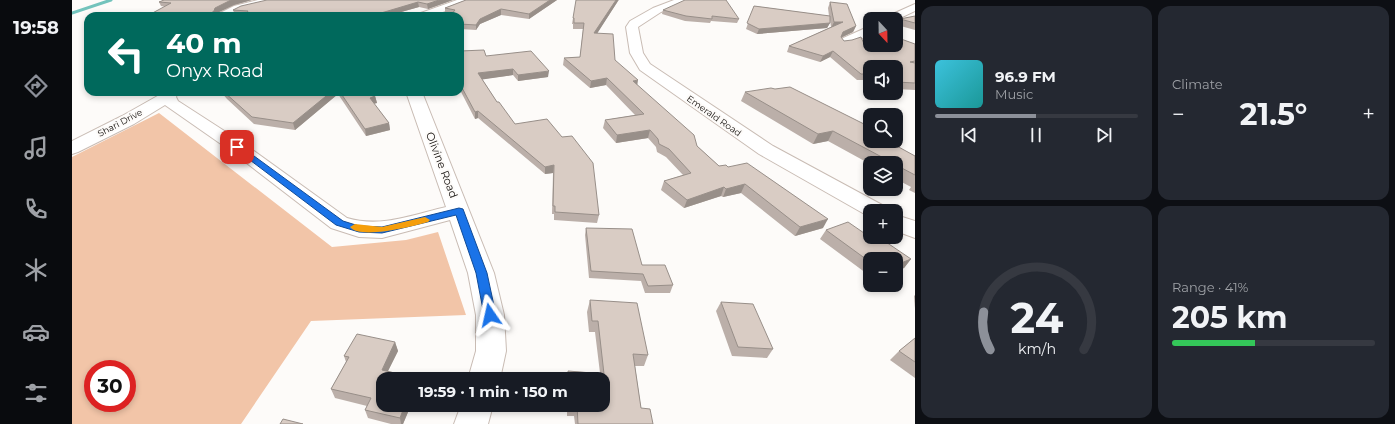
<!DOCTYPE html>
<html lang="en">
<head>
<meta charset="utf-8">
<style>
  body { margin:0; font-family:Montserrat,sans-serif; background:#242831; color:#f1f3f6; height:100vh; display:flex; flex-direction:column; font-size:15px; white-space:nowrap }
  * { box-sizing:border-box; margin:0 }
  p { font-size:13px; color:#9ea1a6 }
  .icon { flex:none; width:22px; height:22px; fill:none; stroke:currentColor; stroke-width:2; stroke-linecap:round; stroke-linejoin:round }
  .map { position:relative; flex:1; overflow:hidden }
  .sheet { display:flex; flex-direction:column; gap:6px; padding:6px; background:#0d0f14; width:480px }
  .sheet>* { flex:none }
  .banner { position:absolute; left:12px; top:12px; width:380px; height:84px; border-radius:12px; box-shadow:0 2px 6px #0003; background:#00695c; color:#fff; overflow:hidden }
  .needle { width:26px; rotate:158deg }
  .tools { position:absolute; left:791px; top:12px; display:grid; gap:8px }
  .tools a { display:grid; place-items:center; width:40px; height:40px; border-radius:8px; background:#171b24; box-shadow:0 2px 6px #0003; font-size:20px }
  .speed { position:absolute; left:12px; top:360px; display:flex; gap:8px; font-size:20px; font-weight:700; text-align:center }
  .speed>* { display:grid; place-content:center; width:52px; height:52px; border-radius:50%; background:#171b24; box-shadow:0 2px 6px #0003; line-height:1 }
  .speed .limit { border:6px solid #d22; background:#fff; color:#111 }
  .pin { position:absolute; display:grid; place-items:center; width:34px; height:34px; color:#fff; margin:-17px; border-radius:8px; box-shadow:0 2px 6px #0006 }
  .me { position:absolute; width:44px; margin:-22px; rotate:349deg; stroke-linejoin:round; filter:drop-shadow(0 0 3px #0008) }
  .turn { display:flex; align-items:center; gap:14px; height:84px; padding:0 16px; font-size:18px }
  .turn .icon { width:52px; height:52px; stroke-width:2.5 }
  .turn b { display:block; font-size:28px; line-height:34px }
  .big { font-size:30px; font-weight:700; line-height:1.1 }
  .sheet .widget { flex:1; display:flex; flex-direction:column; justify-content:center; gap:6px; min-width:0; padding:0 14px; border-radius:12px; background:#242831 }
  .sheet .dial { align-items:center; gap:0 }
  .dial svg { height:104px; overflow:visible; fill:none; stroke:#363941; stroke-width:7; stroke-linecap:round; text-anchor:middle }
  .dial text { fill:#f1f3f6; stroke:none }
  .song { display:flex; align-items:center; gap:12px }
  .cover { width:48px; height:48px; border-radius:6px; background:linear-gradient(135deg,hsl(190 70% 55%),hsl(180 70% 35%)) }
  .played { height:4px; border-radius:2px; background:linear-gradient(90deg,#8c9099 50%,#363941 50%) }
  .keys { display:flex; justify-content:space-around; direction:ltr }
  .heat { display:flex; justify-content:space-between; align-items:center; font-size:22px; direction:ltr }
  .charge { height:6px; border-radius:3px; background:linear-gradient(90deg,#34c759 41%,#363941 0) }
  .sheet .tiles { flex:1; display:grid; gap:6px; grid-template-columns:repeat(2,1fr) }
  .trip { position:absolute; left:304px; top:372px; width:234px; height:40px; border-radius:12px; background:#171b24; box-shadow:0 2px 6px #0003; font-weight:700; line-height:40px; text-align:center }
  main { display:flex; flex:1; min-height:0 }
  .dock { display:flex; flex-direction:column; width:72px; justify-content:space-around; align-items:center; background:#090b0e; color:#9ea1a6 }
  .dock .icon { width:28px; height:28px }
  .dock .on { color:#8c9099 }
  .dock b { font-size:18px; color:#f1f3f6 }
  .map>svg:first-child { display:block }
  .green { fill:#f2c5a8; fill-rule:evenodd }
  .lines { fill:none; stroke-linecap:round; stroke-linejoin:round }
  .stream { stroke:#73c3bc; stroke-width:3 }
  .minor-casing { stroke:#c9bcb4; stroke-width:2 }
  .minor { fill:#fff; fill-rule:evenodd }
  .wall { fill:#bbafa9 }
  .shaded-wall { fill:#988f89 }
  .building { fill:#d9ccc4; stroke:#988f89 }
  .route { fill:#1a73e8; stroke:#114b97 }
  .slow { fill:#f59e0b }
  .labels { text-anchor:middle; stroke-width:4; stroke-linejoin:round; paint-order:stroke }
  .far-street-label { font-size:9px; fill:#130f0c; stroke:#fdfbf9 }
  .street-label { font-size:11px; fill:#130f0c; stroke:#fdfbf9 }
</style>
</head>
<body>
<main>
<nav class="dock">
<b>19:58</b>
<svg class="icon on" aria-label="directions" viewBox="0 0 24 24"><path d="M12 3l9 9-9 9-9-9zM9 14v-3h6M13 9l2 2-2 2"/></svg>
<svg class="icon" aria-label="music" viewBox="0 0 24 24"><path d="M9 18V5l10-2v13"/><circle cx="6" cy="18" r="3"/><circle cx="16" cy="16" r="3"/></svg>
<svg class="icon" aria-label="phone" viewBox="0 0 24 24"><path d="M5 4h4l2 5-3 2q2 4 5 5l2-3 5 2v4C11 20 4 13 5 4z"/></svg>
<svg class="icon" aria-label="climate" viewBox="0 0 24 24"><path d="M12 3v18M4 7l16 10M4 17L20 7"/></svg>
<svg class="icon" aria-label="car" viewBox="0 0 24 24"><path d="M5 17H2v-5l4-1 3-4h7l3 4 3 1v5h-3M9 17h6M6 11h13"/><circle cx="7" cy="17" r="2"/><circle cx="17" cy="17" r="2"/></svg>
<svg class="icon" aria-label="filters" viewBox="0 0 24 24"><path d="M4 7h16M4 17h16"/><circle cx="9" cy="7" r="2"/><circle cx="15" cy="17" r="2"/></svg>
</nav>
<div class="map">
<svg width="843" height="424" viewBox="0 0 843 424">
  <rect width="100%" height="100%" fill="#fdfbf9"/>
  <!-- green -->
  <path class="green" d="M87,113L260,247L334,240L366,232L394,315L239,321L169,424H0V157ZM21,369H55V403H21Z"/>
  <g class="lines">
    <!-- stream -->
    <path class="stream" d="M0,13L39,0"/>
    <!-- minor casing -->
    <g class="minor-casing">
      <g id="minor">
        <path d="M186,0H203L202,2L170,10L158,16H145L146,14L162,6Z"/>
        <path d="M385,0H399L398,2L360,16H345L346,14Z"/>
        <path d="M602,0H616L615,2L589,12L566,27L571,53L578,64L701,146L812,206L815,211H798V216H796L687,154L568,70L558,53L554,27L558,21L581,8Z"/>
        <path d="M843,4V11L824,20V19H812L814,17Z"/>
        <path d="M798,26V34C789,38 779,47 769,45L767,42L769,39Z"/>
        <path d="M90,92H106L104,97L106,101L171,143L275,218C309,228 340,215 374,207L334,92H350L422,273L432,315L434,351L428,379H396L404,351V315L396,273L378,220L310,238L287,237L259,228L159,151L93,105L62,124L6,152L0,154V141L50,116L89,94Z"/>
        <path d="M824,215L843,221V238L824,231Z"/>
        <path d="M389,405H421L416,424H382Z"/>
      </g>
    </g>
    <!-- minor -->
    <use href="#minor" class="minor"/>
  </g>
  <!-- wall -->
  <g class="wall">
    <path d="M92,0H180L162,5L145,13L144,16L89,6L87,2Z"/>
    <path d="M381,0L356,9L347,7L315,16H173L163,15L161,10Z"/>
    <path d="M394,0H485L457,19L429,15L408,24L404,30L388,29V16L373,13V8Z"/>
    <path d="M546,1L525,33L543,60L565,85L625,146L647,166L656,167L751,228L723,236L669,193L651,197L649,196L612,208L589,190L592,181L611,175L594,157L585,152L584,147L576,138L544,143L531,128L533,120L563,115L534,85L518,88L491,65L492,58L508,57L511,29H501V24H500L501,18Z"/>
    <path d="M758,2L784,26L781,32L769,38L772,41L792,44H843V90L824,89V67H798V85L792,80H785L758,57L748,62L715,52L717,46L759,27L758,20V23L755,28L685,34L674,29L682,6L757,16L756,8Z"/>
    <path d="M591,10L667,19L665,23L639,21L638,23L613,21L590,14Z"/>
    <path d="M843,16V30L825,25L828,19Z"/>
    <path d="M388,51L414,56L476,77L446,81L441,75L410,79L425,102L443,124L527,215L525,223L482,220V214H480L481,173L473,174L406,118L403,119L388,90Z"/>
    <path d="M149,92H304V93L301,94L303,96L305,103L302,104L317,123L318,130L294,136L266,94L223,130L182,124L155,99Z"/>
    <path d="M673,92L827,148L843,156V193L837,190L839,187L824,179V163H798V164L756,141L741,144L669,101Z"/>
    <path d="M514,228L601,285L598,293H573L569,281L517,278L513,235Z"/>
    <path d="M754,230L805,242L839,259L832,268L824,271V259H798V276L748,239Z"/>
    <path d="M843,295V309L842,296Z"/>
    <path d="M518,300L576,355L572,366H563L569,408L581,424H503L502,416H495V405H531V379H495L496,371L528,373L523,332H517L515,312Z"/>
    <path d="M649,302L701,349L695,358L660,356L644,311Z"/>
    <path d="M843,338V378L818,360L827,351Z"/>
    <path d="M323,342L326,351L316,371L344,378L345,379H311L339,405L331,424H319L296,418L293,410L295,406L263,398L259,389L274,362L272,356Z"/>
  </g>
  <!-- shaded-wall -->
  <g class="shaded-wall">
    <path d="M159,0H180L162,5L145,13L144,16H135L143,8Z"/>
    <path d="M367,0H381L356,9L355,4Z"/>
    <path d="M478,0H485L457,19V14Z"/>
    <path d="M544,0H547L546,1L521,40L522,33Z"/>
    <path d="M346,2L347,7L315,16H299Z"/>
    <path d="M429,9V15L408,24L404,30V25L408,19Z"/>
    <path d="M762,22H771L759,28Z"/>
    <path d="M758,23L755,28L685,34L687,29Z"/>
    <path d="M784,26L781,32L768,38L771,32Z"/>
    <path d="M761,51L758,57L748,62L751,56Z"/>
    <path d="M441,69V75L407,80L406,73Z"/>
    <path d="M477,71L476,77L446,81V75Z"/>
    <path d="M535,78L534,85L518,88L519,81Z"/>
    <path d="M566,80L565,87L561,81Z"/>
    <path d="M259,92H266V94L223,130L221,123Z"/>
    <path d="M303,96L305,103L299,104L298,98Z"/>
    <path d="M406,111V118L403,119V112Z"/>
    <path d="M317,123L318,130L294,136L293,129Z"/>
    <path d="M578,130L576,138L544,143L545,135Z"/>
    <path d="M761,131L756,141L741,144L746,134Z"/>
    <path d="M830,144L823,153V145Z"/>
    <path d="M482,165L481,173L473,174V167Z"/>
    <path d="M673,184L669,193L651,197L654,189Z"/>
    <path d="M652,187L649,196L612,208L615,200Z"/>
    <path d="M756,219L751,228L723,236L728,227Z"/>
    <path d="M839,259L832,268L824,271V265Z"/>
    <path d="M323,342L326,351L312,379L310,370Z"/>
    <path d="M333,405H339L331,424H329L328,418Z"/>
  </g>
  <!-- building -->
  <g class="building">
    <path d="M92,0H159L143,8L142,11L135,16H75L99,3L87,2Z"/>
    <path d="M195,0H367L355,4L346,2L299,16H173L176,11L161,10L169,6Z"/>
    <path d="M394,0H478L457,14L429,9L408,19L404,25L388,24V16H378L383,10L373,8Z"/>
    <path d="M504,0H544L522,33L541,34L543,60L566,80L561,81L622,135L625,146L647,166L654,165L656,167L675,163L756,219L728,227L673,184L654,189L652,187L615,200L592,181L619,173L597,149L587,144L586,139L578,130L545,135L533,120L572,114L535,78L519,81L492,58L508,57L512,23H502V18H501Z"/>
    <path d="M613,0H654L667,19L640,16V19L614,16L591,10Z"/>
    <path d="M758,2L775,4L784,26L771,32L769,37L772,41L780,40L789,37L792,44L798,43V45H824V40L829,39L843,44V61L838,62L843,63V83L824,82V67H798V76L796,74H789L761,51L751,56L717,46L771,22H762Z"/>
    <path d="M682,6L758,16V23L687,29L675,23Z"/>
    <path d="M843,16V23L828,19Z"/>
    <path d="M412,50L414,56L459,51L477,71L446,75L441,69L406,73L425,102H427L443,124L475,119L490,137L500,136L521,163L527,215L483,212V206H481L482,165L473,167L406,111L403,112L388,84V51Z"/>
    <path d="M718,87L798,127V141H824L830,144L823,145L843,156V175L824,165V163H821L761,131L746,134L673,92L699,88L703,89Z"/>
    <path d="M152,92H259L221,123L180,117Z"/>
    <path d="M268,92H300L303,96L298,98L317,123L293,129Z"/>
    <path d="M776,222L805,242L811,240L839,259L824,265V259H798V262L754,230Z"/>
    <path d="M514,228L560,229L570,265H593L601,285L576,286L571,274L519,271Z"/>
    <path d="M518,300L565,303L576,355L561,354L569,408L578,409L581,424H506L505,405H499H531V379H497L496,371L532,374L526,321H520Z"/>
    <path d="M649,302L681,304L701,349L666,347Z"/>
    <path d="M285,334L323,342L310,370L344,378V379H311V405H333L328,418L293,410L299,398L259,389L277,357L272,356Z"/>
    <path d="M843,338V362L827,351Z"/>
    <path d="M211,419L231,424H208Z"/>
  </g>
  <!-- route -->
  <path class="route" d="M162,145H167L271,221L287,226L310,227L387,208L391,209L415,273L424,315L422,319L418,320L414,319L412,315L404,273L384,215L310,233L287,232L264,225L162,148Z"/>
  <!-- slow -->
  <path class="slow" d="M353,217L358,220L356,222C342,226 288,240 278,227L283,224L310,227Z"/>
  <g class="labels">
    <!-- far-street labels -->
    <g class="far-street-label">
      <text transform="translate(642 116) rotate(35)" y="3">Emerald Road</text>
      <text transform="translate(48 123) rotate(-28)" y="3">Shari Drive</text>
    </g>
    <!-- street labels -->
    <g class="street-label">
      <text transform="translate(370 165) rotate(69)" y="4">Olivine Road</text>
    </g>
  </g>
</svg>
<div class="tools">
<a><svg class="needle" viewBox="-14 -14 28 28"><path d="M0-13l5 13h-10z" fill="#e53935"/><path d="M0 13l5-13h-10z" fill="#9ea1a6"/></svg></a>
<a><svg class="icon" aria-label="sound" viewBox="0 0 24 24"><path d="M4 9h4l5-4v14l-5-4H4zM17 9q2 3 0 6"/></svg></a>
<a><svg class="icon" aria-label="search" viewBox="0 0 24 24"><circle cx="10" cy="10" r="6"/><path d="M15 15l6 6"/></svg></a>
<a><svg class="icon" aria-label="layers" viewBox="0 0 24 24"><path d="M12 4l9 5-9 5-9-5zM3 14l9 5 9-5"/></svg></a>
<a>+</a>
<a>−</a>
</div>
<div class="speed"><div class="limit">30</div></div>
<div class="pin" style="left:165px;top:147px;background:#d93025"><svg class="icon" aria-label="arrive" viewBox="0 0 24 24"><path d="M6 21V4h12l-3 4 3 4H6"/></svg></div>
<svg class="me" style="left:418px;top:315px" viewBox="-20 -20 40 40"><path d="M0-17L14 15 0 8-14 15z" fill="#1a73e8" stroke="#fff" stroke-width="4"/></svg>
<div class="trip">19:59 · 1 min · 150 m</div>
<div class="banner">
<div class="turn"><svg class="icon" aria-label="left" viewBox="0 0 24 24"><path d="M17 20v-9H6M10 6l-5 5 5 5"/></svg><div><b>40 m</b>Onyx Road</div></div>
</div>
</div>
<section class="sheet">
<div class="tiles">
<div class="widget">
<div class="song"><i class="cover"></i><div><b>96.9 FM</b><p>Music</p></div></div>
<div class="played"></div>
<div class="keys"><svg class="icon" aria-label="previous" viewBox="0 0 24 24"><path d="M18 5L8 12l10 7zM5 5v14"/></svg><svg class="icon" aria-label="pause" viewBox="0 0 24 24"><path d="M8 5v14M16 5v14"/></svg><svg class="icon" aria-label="next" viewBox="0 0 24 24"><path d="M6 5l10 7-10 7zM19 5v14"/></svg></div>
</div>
<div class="widget"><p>Climate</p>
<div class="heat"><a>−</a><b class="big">21.5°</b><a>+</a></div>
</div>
<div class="widget dial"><svg viewBox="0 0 100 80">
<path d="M14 69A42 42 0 1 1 86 69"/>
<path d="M14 69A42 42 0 0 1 9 40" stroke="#8c9099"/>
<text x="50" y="56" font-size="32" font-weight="700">24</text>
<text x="50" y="72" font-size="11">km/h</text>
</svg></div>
<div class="widget"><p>Range · 41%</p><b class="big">205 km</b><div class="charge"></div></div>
</div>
</section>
</main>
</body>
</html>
